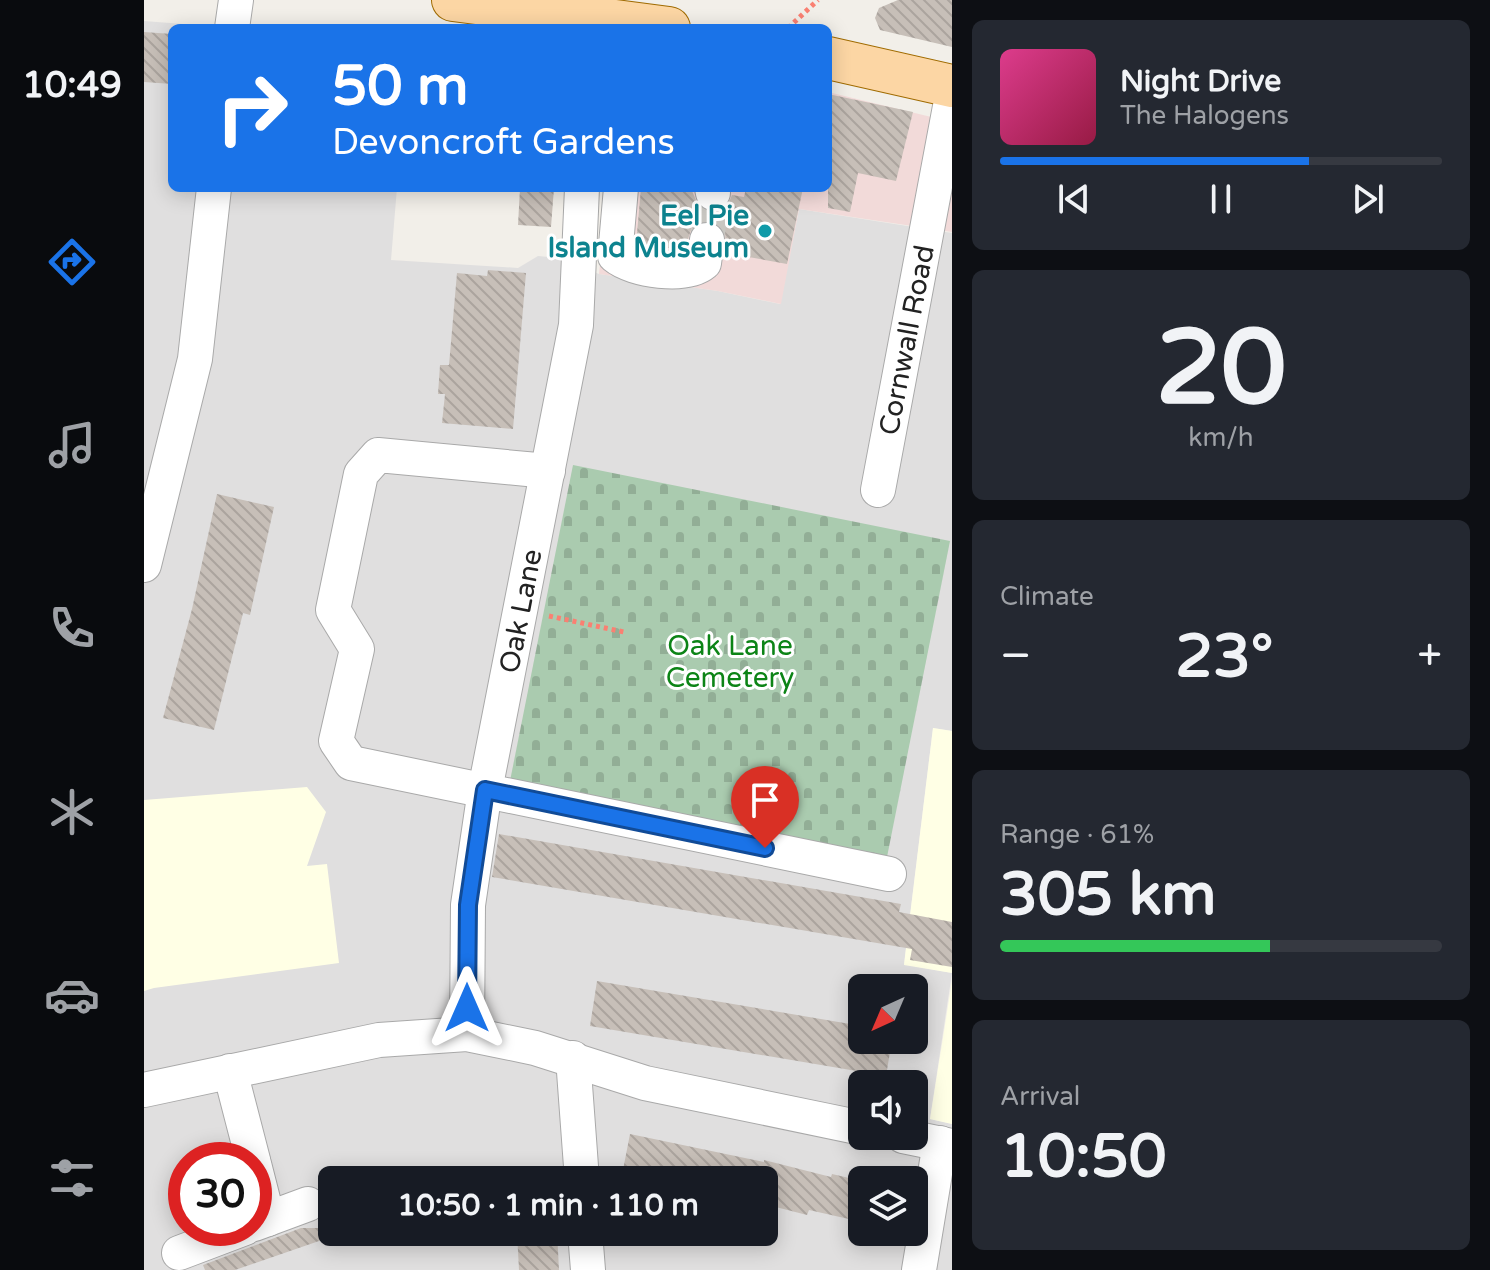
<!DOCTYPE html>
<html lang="en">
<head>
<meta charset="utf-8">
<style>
  body { margin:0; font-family:"Varela Round",sans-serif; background:#242831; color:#f1f3f6; height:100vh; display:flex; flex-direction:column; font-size:30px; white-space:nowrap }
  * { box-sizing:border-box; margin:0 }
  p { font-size:26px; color:#9ea1a6 }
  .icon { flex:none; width:44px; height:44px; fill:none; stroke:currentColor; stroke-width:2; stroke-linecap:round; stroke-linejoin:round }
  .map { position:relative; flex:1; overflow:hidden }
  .panel { display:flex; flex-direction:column; gap:20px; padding:20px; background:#0d0f14; width:538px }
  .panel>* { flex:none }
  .hud { position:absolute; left:24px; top:24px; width:664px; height:168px; border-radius:12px; box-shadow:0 4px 20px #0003; background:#1a73e8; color:#fff; overflow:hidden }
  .needle { width:52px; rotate:224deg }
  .buttons { position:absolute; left:704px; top:974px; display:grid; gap:16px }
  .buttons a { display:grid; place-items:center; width:80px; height:80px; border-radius:12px; background:#171b24; box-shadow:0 4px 20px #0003; font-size:40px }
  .speed { position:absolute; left:24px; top:1142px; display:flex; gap:16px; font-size:40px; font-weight:700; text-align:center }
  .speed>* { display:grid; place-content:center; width:104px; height:104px; border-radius:50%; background:#171b24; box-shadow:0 4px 20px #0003; line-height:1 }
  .speed .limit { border:12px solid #d22; background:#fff; color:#111 }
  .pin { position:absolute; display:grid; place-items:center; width:68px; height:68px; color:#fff; margin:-82px -34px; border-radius:50% 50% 50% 0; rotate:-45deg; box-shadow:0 0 8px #0007 }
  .pin .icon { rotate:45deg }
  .me { position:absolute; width:88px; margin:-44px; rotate:0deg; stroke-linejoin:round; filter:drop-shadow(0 0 6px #0008) }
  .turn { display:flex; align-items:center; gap:28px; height:168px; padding:0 32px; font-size:36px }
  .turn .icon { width:104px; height:104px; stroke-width:2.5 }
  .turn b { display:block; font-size:56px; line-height:68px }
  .big { font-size:60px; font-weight:800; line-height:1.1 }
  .panel .tile { flex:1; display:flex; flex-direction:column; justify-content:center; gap:12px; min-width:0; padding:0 28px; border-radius:12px; background:#242831 }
  .panel .dial { align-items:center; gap:0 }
  .dial b { font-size:104px; line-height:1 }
  .song { display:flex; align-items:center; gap:24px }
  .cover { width:96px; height:96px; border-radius:12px; background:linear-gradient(135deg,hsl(330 70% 55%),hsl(340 70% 35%)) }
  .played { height:8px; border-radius:4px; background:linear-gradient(90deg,#1a73e8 70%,#363941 70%) }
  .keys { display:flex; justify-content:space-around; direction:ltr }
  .heat { display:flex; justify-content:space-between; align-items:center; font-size:44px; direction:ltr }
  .charge { height:12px; border-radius:6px; background:linear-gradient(90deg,#34c759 61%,#363941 0) }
  .trip { position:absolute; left:174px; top:1166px; width:460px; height:80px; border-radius:12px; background:#171b24; box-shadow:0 4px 20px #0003; font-weight:800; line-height:80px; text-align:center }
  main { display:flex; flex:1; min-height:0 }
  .tabs { display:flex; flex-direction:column; width:144px; justify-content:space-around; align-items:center; background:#090b0e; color:#9ea1a6 }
  .tabs .icon { width:56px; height:56px }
  .tabs .current { color:#1a73e8 }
  .tabs b { font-size:36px; color:#f1f3f6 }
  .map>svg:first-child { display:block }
  .residential { fill:#e0dfdf; fill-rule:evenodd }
  .commercial { fill:#f2dad9 }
  .education { fill:#ffffe5 }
  .cemetery { fill:url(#cemetery-stones) }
  .building { fill:url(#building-back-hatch) }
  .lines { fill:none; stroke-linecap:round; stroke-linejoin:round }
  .minor-tunnel { stroke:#c8c6c1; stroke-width:34; stroke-dasharray:34 17; stroke-linecap:butt }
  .minor-casing { stroke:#a9a9a9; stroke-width:36 }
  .major-casing { stroke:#a06b00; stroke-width:44 }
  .path { stroke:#fa8072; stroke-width:5; stroke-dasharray:4 4; stroke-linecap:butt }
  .minor { stroke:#fff; stroke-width:34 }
  .major { stroke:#fcd6a4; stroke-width:42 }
  .route-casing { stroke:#114b97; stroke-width:20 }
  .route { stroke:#1a73e8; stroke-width:14 }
  .culture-dot { fill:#0f9aa8; stroke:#fff; stroke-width:3 }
  .labels { text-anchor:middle; stroke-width:6; stroke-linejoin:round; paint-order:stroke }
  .culture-label { font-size:28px; font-weight:bold; fill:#0d838f; stroke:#fff; text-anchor:end }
  .street-label { font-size:28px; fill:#222; stroke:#fff }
  .park-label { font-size:28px; fill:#0c8416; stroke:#fff }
</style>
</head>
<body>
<main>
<nav class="tabs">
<b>10:49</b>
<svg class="icon current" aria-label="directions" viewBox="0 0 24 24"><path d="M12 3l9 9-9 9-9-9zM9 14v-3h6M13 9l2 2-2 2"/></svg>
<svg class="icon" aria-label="music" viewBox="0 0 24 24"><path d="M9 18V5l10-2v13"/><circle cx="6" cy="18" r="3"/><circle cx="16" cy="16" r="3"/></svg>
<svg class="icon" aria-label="phone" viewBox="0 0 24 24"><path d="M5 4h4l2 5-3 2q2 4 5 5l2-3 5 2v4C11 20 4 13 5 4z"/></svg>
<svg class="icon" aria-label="climate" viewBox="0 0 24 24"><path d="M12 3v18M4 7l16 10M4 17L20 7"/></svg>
<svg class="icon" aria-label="car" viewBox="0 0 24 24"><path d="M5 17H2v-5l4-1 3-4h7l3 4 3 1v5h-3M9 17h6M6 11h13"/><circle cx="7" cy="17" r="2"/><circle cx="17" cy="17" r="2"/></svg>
<svg class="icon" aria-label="filters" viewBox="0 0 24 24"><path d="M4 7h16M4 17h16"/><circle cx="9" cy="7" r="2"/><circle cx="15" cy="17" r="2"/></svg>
</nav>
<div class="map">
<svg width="808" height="1270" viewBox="0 0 808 1270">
  <defs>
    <pattern id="cemetery-stones" width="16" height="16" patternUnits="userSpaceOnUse" patternTransform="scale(2)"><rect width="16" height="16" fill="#aacbaf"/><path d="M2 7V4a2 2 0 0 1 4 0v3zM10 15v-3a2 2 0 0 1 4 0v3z" fill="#92ae96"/></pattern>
    <pattern id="building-back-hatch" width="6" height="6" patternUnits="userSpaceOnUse" patternTransform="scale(2)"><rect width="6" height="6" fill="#c7bfb8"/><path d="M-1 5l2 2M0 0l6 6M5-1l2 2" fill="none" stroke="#aba49e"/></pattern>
  </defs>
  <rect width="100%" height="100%" fill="#f2efe9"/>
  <!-- residential -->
  <path class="residential" d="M0,21L91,28H28V188H253L247,260L374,268L394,256L415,258L455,274L574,291L636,304L655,209L808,233V731L789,728L760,964L808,973L786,1119L808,1124V1270H0ZM718,988H770V1040H718ZM718,1084H770V1136H718ZM42,1160H110V1228H42ZM188,1180H620V1232H188ZM718,1180H770V1232H718Z"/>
  <!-- commercial -->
  <path class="commercial" d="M684,92L808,122V232L655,209L637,304L574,291L455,274L464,188H684Z"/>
  <!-- education -->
  <g class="education">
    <path d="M789,728L808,731V973L760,965Z"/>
    <path d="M163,787L182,812L163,866L183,864L195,963L10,988L0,991V800Z"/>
    <path d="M808,981V1124L786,1119Z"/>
  </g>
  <!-- cemetery -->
  <path class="cemetery" d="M429,465L806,541L743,857L366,781Z"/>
  <!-- building -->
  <g class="building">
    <path d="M754,0H808V47L736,30L731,18L735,8Z"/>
    <path d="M0,32L28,34V84L0,82Z"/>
    <path d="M684,94L769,112L752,181L714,173L706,212L684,208Z"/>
    <path d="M376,188H410L407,227L374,225Z"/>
    <path d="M497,188H530L548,191L555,207L562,212L572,213L583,207L588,195L600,197L602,188H659L643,264L588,254L589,249L582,248L581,232L574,224L566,220L556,221L548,227L543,242L536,241L534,249L492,244Z"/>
    <path d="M344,270L382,273L369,429L298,423L301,394H294L296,365H305L313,273L343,276Z"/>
    <path d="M73,494L130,507L106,615L99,613L70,730L19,718L48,609Z"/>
    <path d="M355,834L757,904L755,912L808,922V967L766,960L768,949L348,877Z"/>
    <path d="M453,981L718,1026V1040H748L742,1076L446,1026Z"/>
    <path d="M486,1134L620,1162V1160L687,1177L688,1174L718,1181V1222L665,1210L663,1215L620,1204V1180H501L478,1175Z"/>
    <path d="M157,1228H188V1232H201L91,1270H61L59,1265Z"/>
    <path d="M373,1232H413L415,1270H375Z"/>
  </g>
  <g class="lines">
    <!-- minor-tunnel -->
    <path class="minor-tunnel" d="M563,240L569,193"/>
    <!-- minor casing -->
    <g class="minor-casing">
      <g id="minor">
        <path d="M88,28L92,0"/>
        <path d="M477,188L471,256C489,271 542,278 560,263L563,240"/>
        <path d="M568,188L569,193"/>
        <path d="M404,471L234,455L217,474L189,610L213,649L192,741L207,763L745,874"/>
        <path d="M734,490L808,96"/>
        <path d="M0,565L51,359L70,188"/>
        <path d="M323,1034L324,905L341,790L432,325L438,188"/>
        <path d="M429,1058L438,1180"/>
        <path d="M86,1071L109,1160"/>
        <path d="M0,1090L235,1040L323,1034L391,1048L501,1083L718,1128"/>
        <path d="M759,1136L808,1146"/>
        <path d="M110,1164L124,1219"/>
        <path d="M110,1224L164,1204"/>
        <path d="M441,1232L444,1270"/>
        <path d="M35,1253L101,1228"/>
        <path d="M775,1270L796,1143"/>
      </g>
    </g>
    <!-- major casing -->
    <g class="major-casing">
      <g id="major">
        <path d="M309,0L525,28"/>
        <path d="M684,58L808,86"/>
      </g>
    </g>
    <!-- path -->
    <g class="path">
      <path d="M644,28L674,0"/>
      <path d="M405,616L480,632"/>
    </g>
    <!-- minor -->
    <use href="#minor" class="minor"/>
    <!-- major -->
    <use href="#major" class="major"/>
  </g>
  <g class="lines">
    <!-- route casing -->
    <g class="route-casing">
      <path id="route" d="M323,1008L324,905L341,790L621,848"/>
    </g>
    <!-- route -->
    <use href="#route" class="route"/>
  </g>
  <!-- markers -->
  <circle class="culture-dot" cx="621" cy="231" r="8"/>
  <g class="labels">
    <!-- culture labels -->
    <g class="culture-label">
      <text x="605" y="225">Eel Pie<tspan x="605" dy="32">Island Museum</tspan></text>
    </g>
    <!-- street labels -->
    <g class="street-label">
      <text transform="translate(762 340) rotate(-79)" y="10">Cornwall Road</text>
      <text transform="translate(376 611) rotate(-79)" y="10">Oak Lane</text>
    </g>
    <!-- park labels -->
    <g class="park-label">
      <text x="586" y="655">Oak Lane<tspan x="586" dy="32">Cemetery</tspan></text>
    </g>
  </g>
</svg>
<div class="buttons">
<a><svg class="needle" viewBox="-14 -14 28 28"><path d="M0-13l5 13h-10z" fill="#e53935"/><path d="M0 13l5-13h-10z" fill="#9ea1a6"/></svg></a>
<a><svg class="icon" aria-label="sound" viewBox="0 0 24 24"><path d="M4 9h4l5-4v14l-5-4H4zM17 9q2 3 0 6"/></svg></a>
<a><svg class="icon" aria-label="layers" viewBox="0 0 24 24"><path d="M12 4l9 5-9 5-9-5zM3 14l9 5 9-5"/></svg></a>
</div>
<div class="speed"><div class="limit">30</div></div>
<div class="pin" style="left:621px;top:848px;background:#d93025"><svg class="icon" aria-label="arrive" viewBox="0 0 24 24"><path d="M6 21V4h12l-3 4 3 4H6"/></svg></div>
<svg class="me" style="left:323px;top:1008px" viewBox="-20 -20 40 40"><path d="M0-17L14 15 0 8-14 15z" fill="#1a73e8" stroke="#fff" stroke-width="4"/></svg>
<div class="trip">10:50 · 1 min · 110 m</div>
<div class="hud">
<div class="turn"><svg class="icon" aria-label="right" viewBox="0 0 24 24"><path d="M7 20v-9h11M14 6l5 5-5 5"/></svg><div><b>50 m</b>Devoncroft Gardens</div></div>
</div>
</div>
<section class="panel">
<div class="tile">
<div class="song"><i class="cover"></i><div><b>Night Drive</b><p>The Halogens</p></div></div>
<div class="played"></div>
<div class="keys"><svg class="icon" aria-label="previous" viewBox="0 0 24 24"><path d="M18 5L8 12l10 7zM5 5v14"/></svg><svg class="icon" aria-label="pause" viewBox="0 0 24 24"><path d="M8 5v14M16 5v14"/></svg><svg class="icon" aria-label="next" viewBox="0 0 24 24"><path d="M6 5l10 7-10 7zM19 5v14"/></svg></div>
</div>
<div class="tile dial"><b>20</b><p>km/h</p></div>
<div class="tile"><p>Climate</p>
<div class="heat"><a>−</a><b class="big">23°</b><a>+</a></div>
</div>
<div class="tile"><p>Range · 61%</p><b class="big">305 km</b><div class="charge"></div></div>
<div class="tile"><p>Arrival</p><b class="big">10:50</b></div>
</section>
</main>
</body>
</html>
